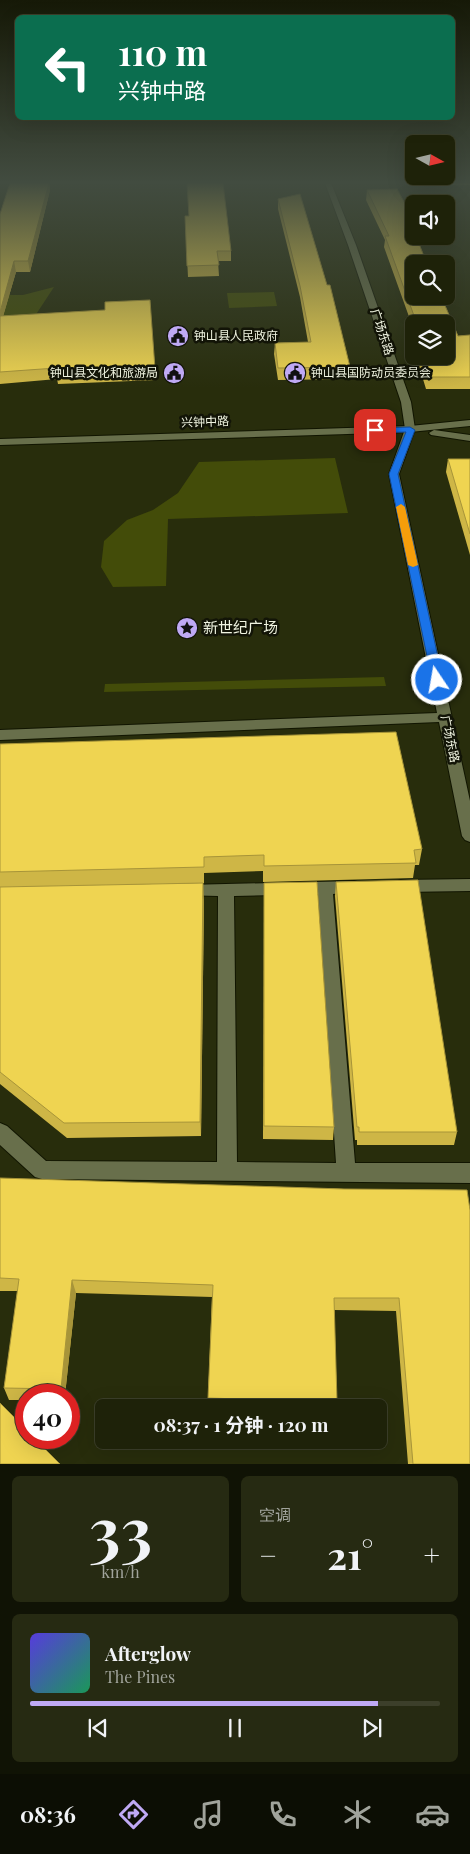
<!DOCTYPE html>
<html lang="zh">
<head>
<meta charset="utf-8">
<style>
  body { margin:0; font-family:"Playfair Display","Noto Sans SC",serif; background:#262a12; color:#f1f3f6; height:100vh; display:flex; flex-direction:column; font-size:19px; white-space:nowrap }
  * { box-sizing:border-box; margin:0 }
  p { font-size:16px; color:#a1a49c }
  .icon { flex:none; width:28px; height:28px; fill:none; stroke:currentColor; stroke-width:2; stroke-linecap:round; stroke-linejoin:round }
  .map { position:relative; height:1464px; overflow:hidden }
  .side { display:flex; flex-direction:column; gap:12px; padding:12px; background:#101305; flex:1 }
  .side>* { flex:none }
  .guide { position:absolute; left:15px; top:15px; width:440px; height:105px; border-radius:8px; box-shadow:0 5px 20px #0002,0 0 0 1px #3c3f2a; background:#0b6e4f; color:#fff; overflow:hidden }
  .needle { width:32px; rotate:98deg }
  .controls { position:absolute; left:405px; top:135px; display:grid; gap:10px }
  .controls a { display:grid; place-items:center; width:50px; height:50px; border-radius:8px; background:#1e2209; box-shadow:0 5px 20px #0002,0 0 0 1px #3c3f2a; font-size:25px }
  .speed { position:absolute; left:15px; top:1384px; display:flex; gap:10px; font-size:25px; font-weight:700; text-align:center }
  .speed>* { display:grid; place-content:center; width:65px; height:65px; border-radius:50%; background:#1e2209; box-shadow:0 5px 20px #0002,0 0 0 1px #3c3f2a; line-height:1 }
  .speed .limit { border:8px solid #d22; background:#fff; color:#111 }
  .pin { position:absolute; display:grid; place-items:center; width:42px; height:42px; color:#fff; margin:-21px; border-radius:10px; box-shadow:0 2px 8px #0006 }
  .me { position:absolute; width:55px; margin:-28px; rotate:348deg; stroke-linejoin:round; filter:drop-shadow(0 0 4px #0008) }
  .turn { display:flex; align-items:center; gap:18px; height:105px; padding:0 20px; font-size:22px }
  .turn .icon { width:65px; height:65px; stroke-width:2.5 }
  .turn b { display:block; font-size:35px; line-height:42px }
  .big { font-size:38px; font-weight:700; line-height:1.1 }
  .side .card { flex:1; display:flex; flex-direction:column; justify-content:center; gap:8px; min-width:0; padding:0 18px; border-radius:8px; background:#262a12 }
  .side .dial { align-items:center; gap:0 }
  .dial b { font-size:65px; line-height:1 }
  .song { display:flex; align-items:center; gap:15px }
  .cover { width:60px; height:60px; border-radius:8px; background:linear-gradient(135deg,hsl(250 70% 55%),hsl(150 70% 35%)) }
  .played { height:5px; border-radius:2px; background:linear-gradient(90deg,#bfa9f4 85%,#3c3f2a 85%) }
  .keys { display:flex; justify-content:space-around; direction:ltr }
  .heat { display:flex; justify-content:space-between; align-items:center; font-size:28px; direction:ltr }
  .side .tiles { flex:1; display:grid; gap:12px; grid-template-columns:1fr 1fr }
  .card:last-child { grid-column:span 2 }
  .trip { position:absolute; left:95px; top:1399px; width:292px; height:50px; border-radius:8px; background:#1e2209; box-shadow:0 5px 20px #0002,0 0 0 1px #3c3f2a; font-weight:700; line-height:50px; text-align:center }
  .menu { display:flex; height:80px; justify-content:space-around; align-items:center; background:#0c0e04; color:#a1a49c }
  .menu .icon { width:35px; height:35px }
  .menu .on { color:#bfa9f4 }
  .menu b { font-size:22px; color:#f1f3f6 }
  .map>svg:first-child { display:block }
  .green { fill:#434c09 }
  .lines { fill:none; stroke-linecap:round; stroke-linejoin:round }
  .pedestrian-casing { stroke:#111500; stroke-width:2 }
  .tertiary-casing { stroke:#111500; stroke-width:2 }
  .secondary-casing { stroke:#111500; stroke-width:2 }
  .pedestrian { fill:#686f4b; fill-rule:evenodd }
  .tertiary { fill:#686f4b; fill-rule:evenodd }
  .secondary { fill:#686f4b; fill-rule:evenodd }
  .wall { fill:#ceb646 }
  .shaded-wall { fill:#a79439 }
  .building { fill:#efd451; stroke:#a79439 }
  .route { fill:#1a73e8; stroke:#114b97 }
  .slow { fill:#f59e0b }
  .labels { text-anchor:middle; stroke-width:5; stroke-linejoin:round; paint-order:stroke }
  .far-street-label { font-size:12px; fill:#f0f4e1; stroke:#121407 }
  .far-poi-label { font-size:12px; fill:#f0f4e1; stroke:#121407; text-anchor:start }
  .poi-label { font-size:15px; fill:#f0f4e1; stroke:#121407; text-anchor:start }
</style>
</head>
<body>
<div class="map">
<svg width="470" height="1464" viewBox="0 0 470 1464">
  <rect width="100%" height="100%" fill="#282d0c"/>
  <!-- green -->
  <g class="green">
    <path d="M54,287L31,322L0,325V295H23Z"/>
    <path d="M274,292L277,306L229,308L227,293Z"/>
    <path d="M335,458L348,513L168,519L166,586L113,587L101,567L104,541L127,520L153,510L178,493L199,462Z"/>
    <path d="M384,677L386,686L104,692L105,684Z"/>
  </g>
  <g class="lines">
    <!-- pedestrian casing -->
    <g class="pedestrian-casing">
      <g id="pedestrian">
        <path d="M470,879V891L401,892L395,890L393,886L395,882L401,880Z"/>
        <path d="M354,881L360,883L362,887L360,891L333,894L355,1163H470V1183L42,1179L35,1177L0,1145V1123L7,1126L46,1161L217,1162L218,896L180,895L178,891L180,887L186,885ZM318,894L336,1163L237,1162L234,896Z"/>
      </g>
    </g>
    <!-- tertiary casing -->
    <g class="tertiary-casing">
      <path id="tertiary" d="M325,183H331L356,245L411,402L415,429L399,474L470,801V842L465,840L462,836L439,722L0,740V730L437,713L389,474L405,429L401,402L348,245Z"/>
    </g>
    <!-- secondary casing -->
    <g class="secondary-casing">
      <g id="secondary">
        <path d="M470,420V426L410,432L0,445V439L410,426Z"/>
        <path d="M434,430L470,435V441L431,435L429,433Z"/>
      </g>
    </g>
    <!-- pedestrian -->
    <use href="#pedestrian" class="pedestrian"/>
    <!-- tertiary -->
    <use href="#tertiary" class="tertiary"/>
    <!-- secondary -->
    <use href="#secondary" class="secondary"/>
  </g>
  <!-- wall -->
  <g class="wall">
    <path d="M406,183H470V185L408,186Z"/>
    <path d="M50,190L30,272H16L3,316L155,369L156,380L58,384L57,379L0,384V214Z"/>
    <path d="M367,190L414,220L413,230L458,336L470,335V389H426L416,356H446V324H414V348L410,337L412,325L384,247L385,240L366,200Z"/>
    <path d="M278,199L350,367L349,379L278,380L274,354L275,343L308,342L300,297L278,209Z"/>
    <path d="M185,216L231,251V261H218L219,276L188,277Z"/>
    <path d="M448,459H470V555L446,472Z"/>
    <path d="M0,744L422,849L419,865H415L413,878L263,882V871L204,873V883L86,886L204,899L201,1136L67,1138L0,1084Z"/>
    <path d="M336,882L457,1132L454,1145H357V1140H355L335,896Z"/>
    <path d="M264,883L334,1127L333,1140L263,1139Z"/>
    <path d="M0,1179L344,1189L467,1190L470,1464H408L396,1311L334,1310L337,1402L336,1408H208V1398L212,1297L76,1293L65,1395H26V1400H9L4,1388L18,1291H0Z"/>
  </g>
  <!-- shaded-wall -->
  <g class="shaded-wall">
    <path d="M49,183H50V190L30,272L28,261Z"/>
    <path d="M14,261L16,272L0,327V312Z"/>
    <path d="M203,883L204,899L201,1136L200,1122Z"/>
    <path d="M72,1280L76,1293L65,1395H63L61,1389Z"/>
  </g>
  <!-- building -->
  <g class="building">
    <path d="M10,183H49L28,261H14L0,312V214Z"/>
    <path d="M187,183H223L231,251H217L219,265L187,266L185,216H189Z"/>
    <path d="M397,189L414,220L409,221L414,232V236H416L427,264H414V296H441L458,336L470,335V377H428L421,356H446V324H417L385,236H389L367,190Z"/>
    <path d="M300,194L327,285H330L350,367L278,368L275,343L311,342L300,286L278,199Z"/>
    <path d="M150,300L155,369L56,372V368L0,372V316L105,310V302Z"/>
    <path d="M448,459H470V534Z"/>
    <path d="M396,732L422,849L414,850L416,863L264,866V855L204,857V867L0,872V744Z"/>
    <path d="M418,880L457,1132H359V1127H357L336,882Z"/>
    <path d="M317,882L334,1127L264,1126V883Z"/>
    <path d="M203,883L200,1122L64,1123L0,1072V887Z"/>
    <path d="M0,1178L344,1189L467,1190L470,1210V1464H413L399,1298H334L337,1402L208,1398L213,1285L72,1280L61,1389L4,1388L19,1279L0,1278Z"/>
    <path d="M0,1403L26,1429V1438H34L60,1464H0Z"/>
  </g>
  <!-- sky -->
  <linearGradient id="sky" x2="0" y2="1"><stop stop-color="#161907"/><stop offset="0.47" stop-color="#424c40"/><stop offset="1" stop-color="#424c40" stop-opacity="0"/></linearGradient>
  <rect width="470" height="388" fill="url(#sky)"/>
  <!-- route -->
  <path class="route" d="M410,427L415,430L398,474L443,680L437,683L432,680L389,474L406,432L375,433L371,430L375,428Z"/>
  <!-- slow -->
  <path class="slow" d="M401,504L405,507L418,565L413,567L408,565L396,507Z"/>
  <!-- icons -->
  <defs>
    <g id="civic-disc" transform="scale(1.125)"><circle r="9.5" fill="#bfa9f4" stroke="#121407"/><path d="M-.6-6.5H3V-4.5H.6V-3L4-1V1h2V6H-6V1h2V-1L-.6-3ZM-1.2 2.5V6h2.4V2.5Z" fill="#111"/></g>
    <g id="sight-disc" transform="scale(1.125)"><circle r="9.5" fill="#bfa9f4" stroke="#121407"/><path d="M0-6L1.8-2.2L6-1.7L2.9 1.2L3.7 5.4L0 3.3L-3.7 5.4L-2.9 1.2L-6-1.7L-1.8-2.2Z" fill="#111"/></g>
  </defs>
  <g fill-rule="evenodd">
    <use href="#civic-disc" x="178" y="336"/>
    <use href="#civic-disc" x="174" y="373"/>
    <use href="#civic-disc" x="295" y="373"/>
    <use href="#sight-disc" x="187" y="628"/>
  </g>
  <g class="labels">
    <!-- far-street labels -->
    <g class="far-street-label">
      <text transform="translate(382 332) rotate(71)" y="4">广场东路</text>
      <text transform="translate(205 422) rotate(-2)" y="4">兴钟中路</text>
      <text transform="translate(450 739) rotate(78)" y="4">广场东路</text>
    </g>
    <!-- far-poi labels -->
    <g class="far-poi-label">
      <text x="194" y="340">钟山县人民政府</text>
      <text x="158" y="377" text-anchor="end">钟山县文化和旅游局</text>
      <text x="311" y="377">钟山县国防动员委员会</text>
    </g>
    <!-- poi labels -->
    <g class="poi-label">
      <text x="203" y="633">新世纪广场</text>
    </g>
  </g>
</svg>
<div class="controls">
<a><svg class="needle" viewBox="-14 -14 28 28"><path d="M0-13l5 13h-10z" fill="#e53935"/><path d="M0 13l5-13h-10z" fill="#a1a49c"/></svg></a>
<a><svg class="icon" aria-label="sound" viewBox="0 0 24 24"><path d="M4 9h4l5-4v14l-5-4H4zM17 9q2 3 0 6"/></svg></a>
<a><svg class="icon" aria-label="search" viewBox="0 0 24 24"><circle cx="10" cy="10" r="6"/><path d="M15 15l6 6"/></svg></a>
<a><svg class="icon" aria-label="layers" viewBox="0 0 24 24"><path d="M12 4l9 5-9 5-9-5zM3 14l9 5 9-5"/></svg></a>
</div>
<div class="speed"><div class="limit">40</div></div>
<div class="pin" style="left:375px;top:430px;background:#d93025"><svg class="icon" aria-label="arrive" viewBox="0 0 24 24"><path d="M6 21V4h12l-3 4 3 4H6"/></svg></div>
<svg class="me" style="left:437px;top:680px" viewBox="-20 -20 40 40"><circle r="17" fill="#1a73e8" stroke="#fff" stroke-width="3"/><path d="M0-11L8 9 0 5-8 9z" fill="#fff"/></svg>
<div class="trip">08:37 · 1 分钟 · 120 m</div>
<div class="guide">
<div class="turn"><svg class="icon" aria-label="left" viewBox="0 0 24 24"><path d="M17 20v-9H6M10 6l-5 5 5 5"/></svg><div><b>110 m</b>兴钟中路</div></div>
</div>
</div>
<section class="side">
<div class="tiles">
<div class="card dial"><b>33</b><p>km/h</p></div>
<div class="card"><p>空调</p>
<div class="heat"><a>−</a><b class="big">21°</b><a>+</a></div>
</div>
<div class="card">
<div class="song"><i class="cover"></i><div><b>Afterglow</b><p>The Pines</p></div></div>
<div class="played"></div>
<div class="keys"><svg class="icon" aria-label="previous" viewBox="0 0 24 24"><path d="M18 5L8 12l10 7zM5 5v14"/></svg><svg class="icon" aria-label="pause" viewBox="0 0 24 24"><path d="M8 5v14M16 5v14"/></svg><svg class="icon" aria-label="next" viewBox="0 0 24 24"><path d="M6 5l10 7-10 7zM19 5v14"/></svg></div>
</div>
</div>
</section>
<nav class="menu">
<b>08:36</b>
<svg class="icon on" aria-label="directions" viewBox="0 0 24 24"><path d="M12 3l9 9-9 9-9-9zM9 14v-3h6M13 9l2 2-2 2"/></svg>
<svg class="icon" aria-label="music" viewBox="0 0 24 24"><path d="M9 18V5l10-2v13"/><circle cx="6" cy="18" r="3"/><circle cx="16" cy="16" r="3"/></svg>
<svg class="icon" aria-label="phone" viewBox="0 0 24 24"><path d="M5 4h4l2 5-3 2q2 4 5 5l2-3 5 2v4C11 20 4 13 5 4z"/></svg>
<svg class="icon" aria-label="climate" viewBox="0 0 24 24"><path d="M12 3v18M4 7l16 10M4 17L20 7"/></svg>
<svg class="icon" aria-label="car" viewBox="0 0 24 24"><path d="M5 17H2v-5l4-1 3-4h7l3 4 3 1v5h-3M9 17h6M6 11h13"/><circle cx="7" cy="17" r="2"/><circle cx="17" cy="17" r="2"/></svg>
</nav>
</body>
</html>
